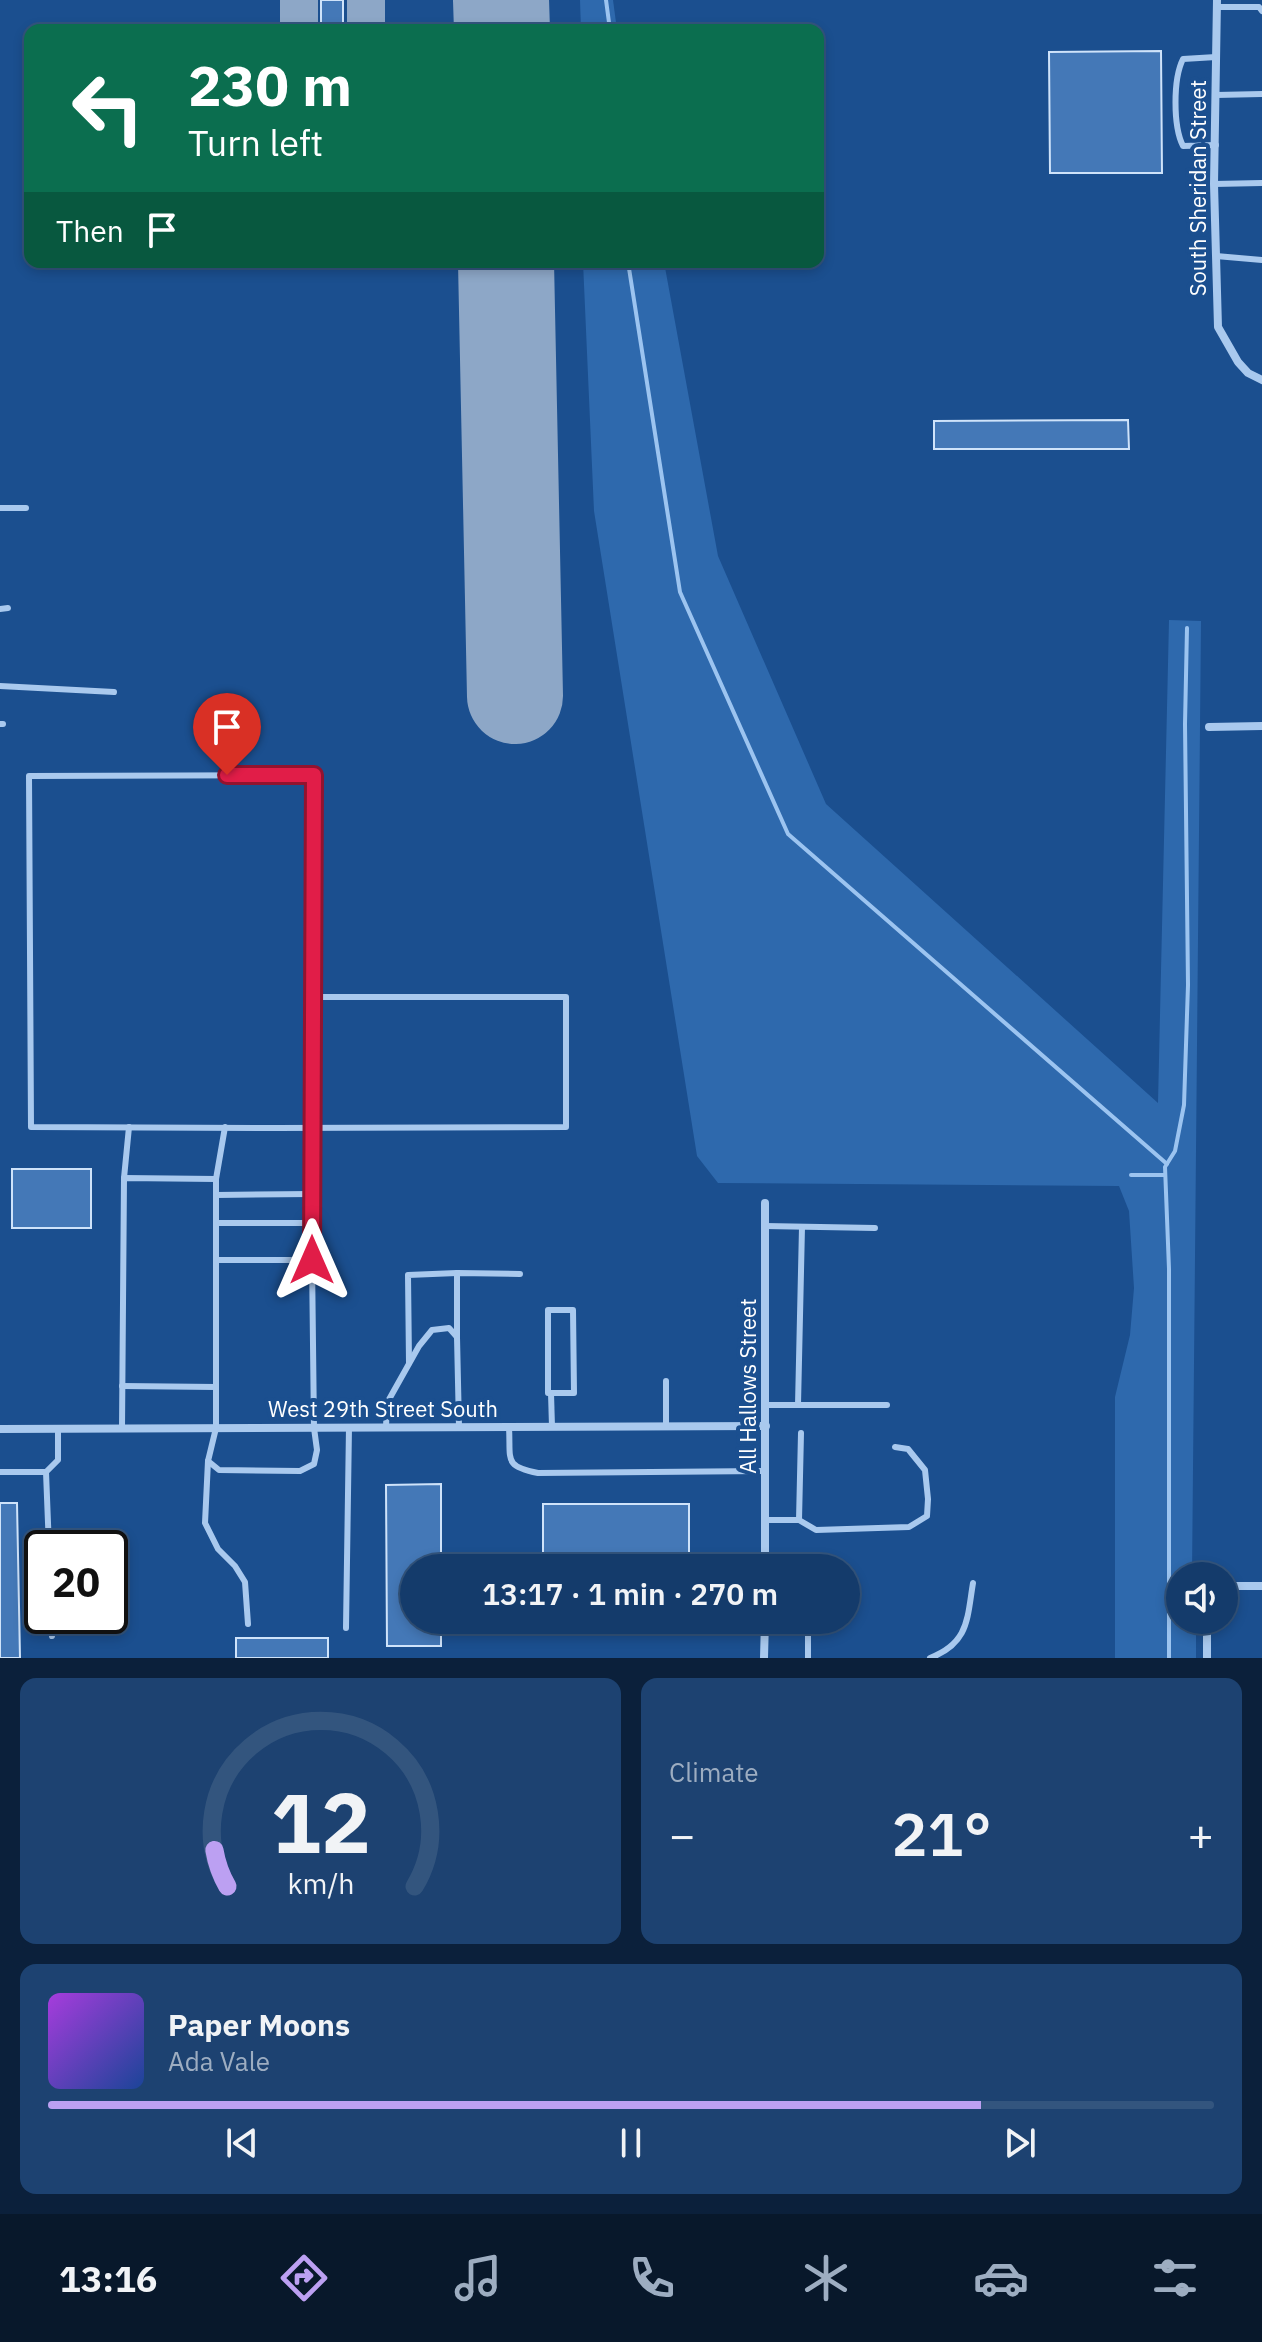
<!DOCTYPE html>
<html lang="en">
<head>
<meta charset="utf-8">
<style>
  body { margin:0; font-family:"IBM Plex Sans",sans-serif; background:#1d4271; color:#f1f3f6; height:100vh; display:flex; flex-direction:column; font-size:30px; white-space:nowrap }
  * { box-sizing:border-box; margin:0 }
  p { font-size:26px; color:#9dadc1 }
  .icon { flex:none; width:44px; height:44px; fill:none; stroke:currentColor; stroke-width:2; stroke-linecap:round; stroke-linejoin:round }
  .map { position:relative; height:1658px; overflow:hidden }
  .sheet { display:flex; flex-direction:column; gap:20px; padding:20px; background:#0b203b; flex:1 }
  .sheet>* { flex:none }
  .top-card { position:absolute; left:24px; top:24px; width:800px; height:244px; border-radius:16px; box-shadow:0 4px 12px #0003,0 0 0 2px #33557e; background:#0b6e4f; color:#fff; overflow:hidden }
  .controls { position:absolute; left:1166px; top:1562px; display:grid; gap:16px }
  .controls a { display:grid; place-items:center; width:72px; height:72px; border-radius:50%; background:#143b6b; box-shadow:0 4px 12px #0003,0 0 0 2px #33557e; font-size:40px }
  .speed { position:absolute; left:24px; top:1530px; display:flex; gap:16px; font-size:40px; font-weight:700; text-align:center }
  .speed>* { display:grid; place-content:center; width:104px; height:104px; border-radius:50%; background:#143b6b; box-shadow:0 4px 12px #0003,0 0 0 2px #33557e; line-height:1 }
  .speed .limit { border:4px solid #111; border-radius:12px; background:#fff; color:#111 }
  .pin { position:absolute; display:grid; place-items:center; width:68px; height:68px; color:#fff; margin:-82px -34px; border-radius:50% 50% 50% 0; rotate:-45deg; box-shadow:0 0 8px #0007 }
  .pin .icon { rotate:45deg }
  .me { position:absolute; width:88px; margin:-44px; rotate:0deg; stroke-linejoin:round; filter:drop-shadow(0 0 6px #0008) }
  .turn { display:flex; align-items:center; gap:28px; height:168px; padding:0 32px; font-size:36px }
  .turn .icon { width:104px; height:104px; stroke-width:2.5 }
  .turn b { display:block; font-size:56px; line-height:68px }
  .then { display:flex; align-items:center; height:76px; padding:0 32px; background:#0003; gap:16px; font-size:30px }
  .big { font-size:60px; font-weight:600; line-height:1.1 }
  .sheet .widget { flex:1; display:flex; flex-direction:column; justify-content:center; gap:12px; min-width:0; padding:0 28px; border-radius:16px; background:#1d4271 }
  .sheet .dial { align-items:center; gap:0 }
  .dial svg { height:208px; overflow:visible; fill:none; stroke:#33557e; stroke-width:7; stroke-linecap:round; text-anchor:middle }
  .dial text { fill:#f1f3f6; stroke:none }
  .song { display:flex; align-items:center; gap:24px }
  .cover { width:96px; height:96px; border-radius:12px; background:linear-gradient(135deg,hsl(280 70% 55%),hsl(220 70% 35%)) }
  .played { height:8px; border-radius:4px; background:linear-gradient(90deg,#bca0f2 80%,#33557e 80%) }
  .keys { display:flex; justify-content:space-around; direction:ltr }
  .heat { display:flex; justify-content:space-between; align-items:center; font-size:44px; direction:ltr }
  .sheet .tiles { flex:1; display:grid; gap:20px; grid-template-columns:1fr 1fr }
  .widget:last-child { grid-column:span 2 }
  .trip { position:absolute; left:400px; top:1554px; width:460px; height:80px; border-radius:40px; background:#143b6b; box-shadow:0 4px 12px #0003,0 0 0 2px #33557e; font-weight:600; line-height:80px; text-align:center }
  .tabs { display:flex; height:128px; justify-content:space-around; align-items:center; background:#08182b; color:#9dadc1 }
  .tabs .icon { width:56px; height:56px }
  .tabs .current { color:#bca0f2 }
  .tabs b { font-size:36px; color:#f1f3f6 }
  .map>svg:first-child { display:block }
  .green { fill:#2e69ad }
  .lines { fill:none; stroke-linecap:round; stroke-linejoin:round }
  .stream { stroke:#9cc4f0; stroke-width:4 }
  .taxiway { stroke:#8da7c7; stroke-width:38 }
  .runway { stroke:#8da7c7; stroke-width:96 }
  .building { fill:#4478b7; stroke:#cfe3fa; stroke-width:2 }
  .service { stroke:#a9c9ee; stroke-width:6 }
  .minor { stroke:#a9c9ee; stroke-width:8 }
  .route-casing { stroke:#92132f; stroke-width:20 }
  .route { stroke:#e11d48; stroke-width:14 }
  .labels { text-anchor:middle; stroke-width:8; stroke-linejoin:round; paint-order:stroke }
  .street-label { font-size:22px; fill:#fff; stroke:#1b4f8f }
</style>
</head>
<body>
<div class="map">
<svg width="1262" height="1658" viewBox="0 0 1262 1658">
  <rect width="100%" height="100%" fill="#1b4f8f"/>
  <!-- green -->
  <g class="green">
    <path d="M580,0H613L617,30H581Z"/>
    <path d="M583,262H664L718,556L826,804L1158,1103L1169,620L1201,621L1192,1576H1180V1620H1196V1658H1115V1397L1130,1335L1134,1288L1129,1211L1119,1186L718,1183L697,1156L594,511Z"/>
  </g>
  <g class="lines">
    <!-- stream -->
    <g class="stream">
      <path d="M606,0L610,30"/>
      <path d="M628,262L680,592L788,834L1167,1164"/>
      <path d="M1131,1175H1165"/>
      <path d="M1169,1658V1269L1165,1167L1175,1151L1184,1105L1188,985L1185,724L1187,628"/>
    </g>
    <!-- taxiway -->
    <g class="taxiway">
      <path d="M299,0V30"/>
      <path d="M366,0V30"/>
    </g>
    <!-- runway -->
    <g class="runway">
      <path d="M501,0L502,30"/>
      <path d="M506,262L515,696"/>
    </g>
  </g>
  <!-- building -->
  <g class="building">
    <rect x="321" y="0" width="22" height="30"/>
    <path d="M1161,51L1162,173H1050L1049,52Z"/>
    <path d="M1128,420L1129,449H934V421Z"/>
    <rect x="12" y="1169" width="79" height="59"/>
    <path d="M441,1484V1568H414V1620H441V1646H387L386,1485Z"/>
    <path d="M0,1503H17L20,1658H0Z"/>
    <rect x="543" y="1504" width="146" height="61"/>
    <rect x="236" y="1638" width="92" height="20"/>
  </g>
  <g class="lines">
    <!-- service -->
    <g class="service">
      <path d="M1217,7H1259L1262,11"/>
      <path d="M1216,95L1262,94"/>
      <path d="M1216,145L1183,146C1173,126 1173,79 1183,59L1216,57"/>
      <path d="M1214,184L1262,183"/>
      <path d="M1216,256L1262,260"/>
      <path d="M0,508H26"/>
      <path d="M0,609L8,608"/>
      <path d="M0,686L114,692"/>
      <path d="M0,724H3"/>
      <path d="M124,1178L129,1127"/>
      <path d="M216,1179L225,1127"/>
      <path d="M216,1195L312,1194"/>
      <path d="M216,1223H312"/>
      <path d="M765,1226L875,1228"/>
      <path d="M312,1260C312,1098 314,936 314,775L29,776L31,1127L276,1128C373,1128 470,1127 566,1127V997H313"/>
      <path d="M548,1310H573L574,1393H548Z"/>
      <path d="M457,1337V1273L520,1274"/>
      <path d="M409,1363L408,1275L457,1273"/>
      <path d="M122,1386L216,1387"/>
      <path d="M551,1393L552,1427"/>
      <path d="M766,1405H887"/>
      <path d="M798,1405L802,1227"/>
      <path d="M666,1426V1381"/>
      <path d="M386,1427L387,1403L419,1346L432,1330L449,1328L457,1337L459,1427"/>
      <path d="M509,1427C511,1460 503,1466 538,1473L766,1471"/>
      <path d="M122,1428L124,1178L216,1179V1428L208,1461L219,1470L300,1471L314,1464L317,1450L314,1428L312,1260H217"/>
      <path d="M208,1461L205,1523L218,1549L235,1566L245,1582L248,1624"/>
      <path d="M0,1472H46L58,1460V1428"/>
      <path d="M46,1472L49,1548"/>
      <path d="M765,1520H799L801,1433"/>
      <path d="M799,1520L816,1530L909,1527L927,1516L928,1499L925,1470L908,1449L895,1447"/>
      <path d="M51,1616L52,1636"/>
      <path d="M615,1624H765"/>
      <path d="M346,1628L349,1427"/>
      <path d="M808,1658V1620"/>
      <path d="M930,1658C969,1643 967,1619 973,1583"/>
    </g>
    <!-- minor -->
    <g class="minor">
      <path d="M1217,0L1214,184L1218,327L1238,362L1248,373L1262,380"/>
      <path d="M1209,727L1262,726"/>
      <path d="M0,1429L766,1426"/>
      <path d="M765,1568V1203"/>
      <path d="M1224,1586H1262"/>
      <path d="M1207,1620V1658"/>
      <path d="M764,1658L765,1620"/>
    </g>
  </g>
  <g class="lines">
    <!-- route casing -->
    <g class="route-casing">
      <path id="route" d="M227,775H314L312,1260"/>
    </g>
    <!-- route -->
    <use href="#route" class="route"/>
  </g>
  <g class="labels">
    <!-- street labels -->
    <g class="street-label">
      <text transform="translate(1198 188) rotate(-90)" y="8">South Sheridan Street</text>
      <text transform="translate(748 1386) rotate(-90)" y="8">All Hallows Street</text>
      <text x="383" y="1417">West 29th Street South</text>
    </g>
  </g>
</svg>
<div class="controls">
<a><svg class="icon" aria-label="sound" viewBox="0 0 24 24"><path d="M4 9h4l5-4v14l-5-4H4zM17 9q2 3 0 6"/></svg></a>
</div>
<div class="speed"><div class="limit">20</div></div>
<div class="pin" style="left:227px;top:775px;background:#d93025"><svg class="icon" aria-label="arrive" viewBox="0 0 24 24"><path d="M6 21V4h12l-3 4 3 4H6"/></svg></div>
<svg class="me" style="left:312px;top:1260px" viewBox="-20 -20 40 40"><path d="M0-17L14 15 0 8-14 15z" fill="#e11d48" stroke="#fff" stroke-width="4"/></svg>
<div class="trip">13:17 · 1 min · 270 m</div>
<div class="top-card">
<div class="turn"><svg class="icon" aria-label="left" viewBox="0 0 24 24"><path d="M17 20v-9H6M10 6l-5 5 5 5"/></svg><div><b>230 m</b>Turn left</div></div>
<div class="then">Then<svg class="icon" aria-label="arrive" viewBox="0 0 24 24"><path d="M6 21V4h12l-3 4 3 4H6"/></svg></div>
</div>
</div>
<section class="sheet">
<div class="tiles">
<div class="widget dial"><svg viewBox="0 0 100 80">
<path d="M14 69A42 42 0 1 1 86 69"/>
<path d="M14 69A42 42 0 0 1 9 55" stroke="#bca0f2"/>
<text x="50" y="56" font-size="32" font-weight="700">12</text>
<text x="50" y="72" font-size="11">km/h</text>
</svg></div>
<div class="widget"><p>Climate</p>
<div class="heat"><a>−</a><b class="big">21°</b><a>+</a></div>
</div>
<div class="widget">
<div class="song"><i class="cover"></i><div><b>Paper Moons</b><p>Ada Vale</p></div></div>
<div class="played"></div>
<div class="keys"><svg class="icon" aria-label="previous" viewBox="0 0 24 24"><path d="M18 5L8 12l10 7zM5 5v14"/></svg><svg class="icon" aria-label="pause" viewBox="0 0 24 24"><path d="M8 5v14M16 5v14"/></svg><svg class="icon" aria-label="next" viewBox="0 0 24 24"><path d="M6 5l10 7-10 7zM19 5v14"/></svg></div>
</div>
</div>
</section>
<nav class="tabs">
<b>13:16</b>
<svg class="icon current" aria-label="directions" viewBox="0 0 24 24"><path d="M12 3l9 9-9 9-9-9zM9 14v-3h6M13 9l2 2-2 2"/></svg>
<svg class="icon" aria-label="music" viewBox="0 0 24 24"><path d="M9 18V5l10-2v13"/><circle cx="6" cy="18" r="3"/><circle cx="16" cy="16" r="3"/></svg>
<svg class="icon" aria-label="phone" viewBox="0 0 24 24"><path d="M5 4h4l2 5-3 2q2 4 5 5l2-3 5 2v4C11 20 4 13 5 4z"/></svg>
<svg class="icon" aria-label="climate" viewBox="0 0 24 24"><path d="M12 3v18M4 7l16 10M4 17L20 7"/></svg>
<svg class="icon" aria-label="car" viewBox="0 0 24 24"><path d="M5 17H2v-5l4-1 3-4h7l3 4 3 1v5h-3M9 17h6M6 11h13"/><circle cx="7" cy="17" r="2"/><circle cx="17" cy="17" r="2"/></svg>
<svg class="icon" aria-label="filters" viewBox="0 0 24 24"><path d="M4 7h16M4 17h16"/><circle cx="9" cy="7" r="2"/><circle cx="15" cy="17" r="2"/></svg>
</nav>
</body>
</html>
